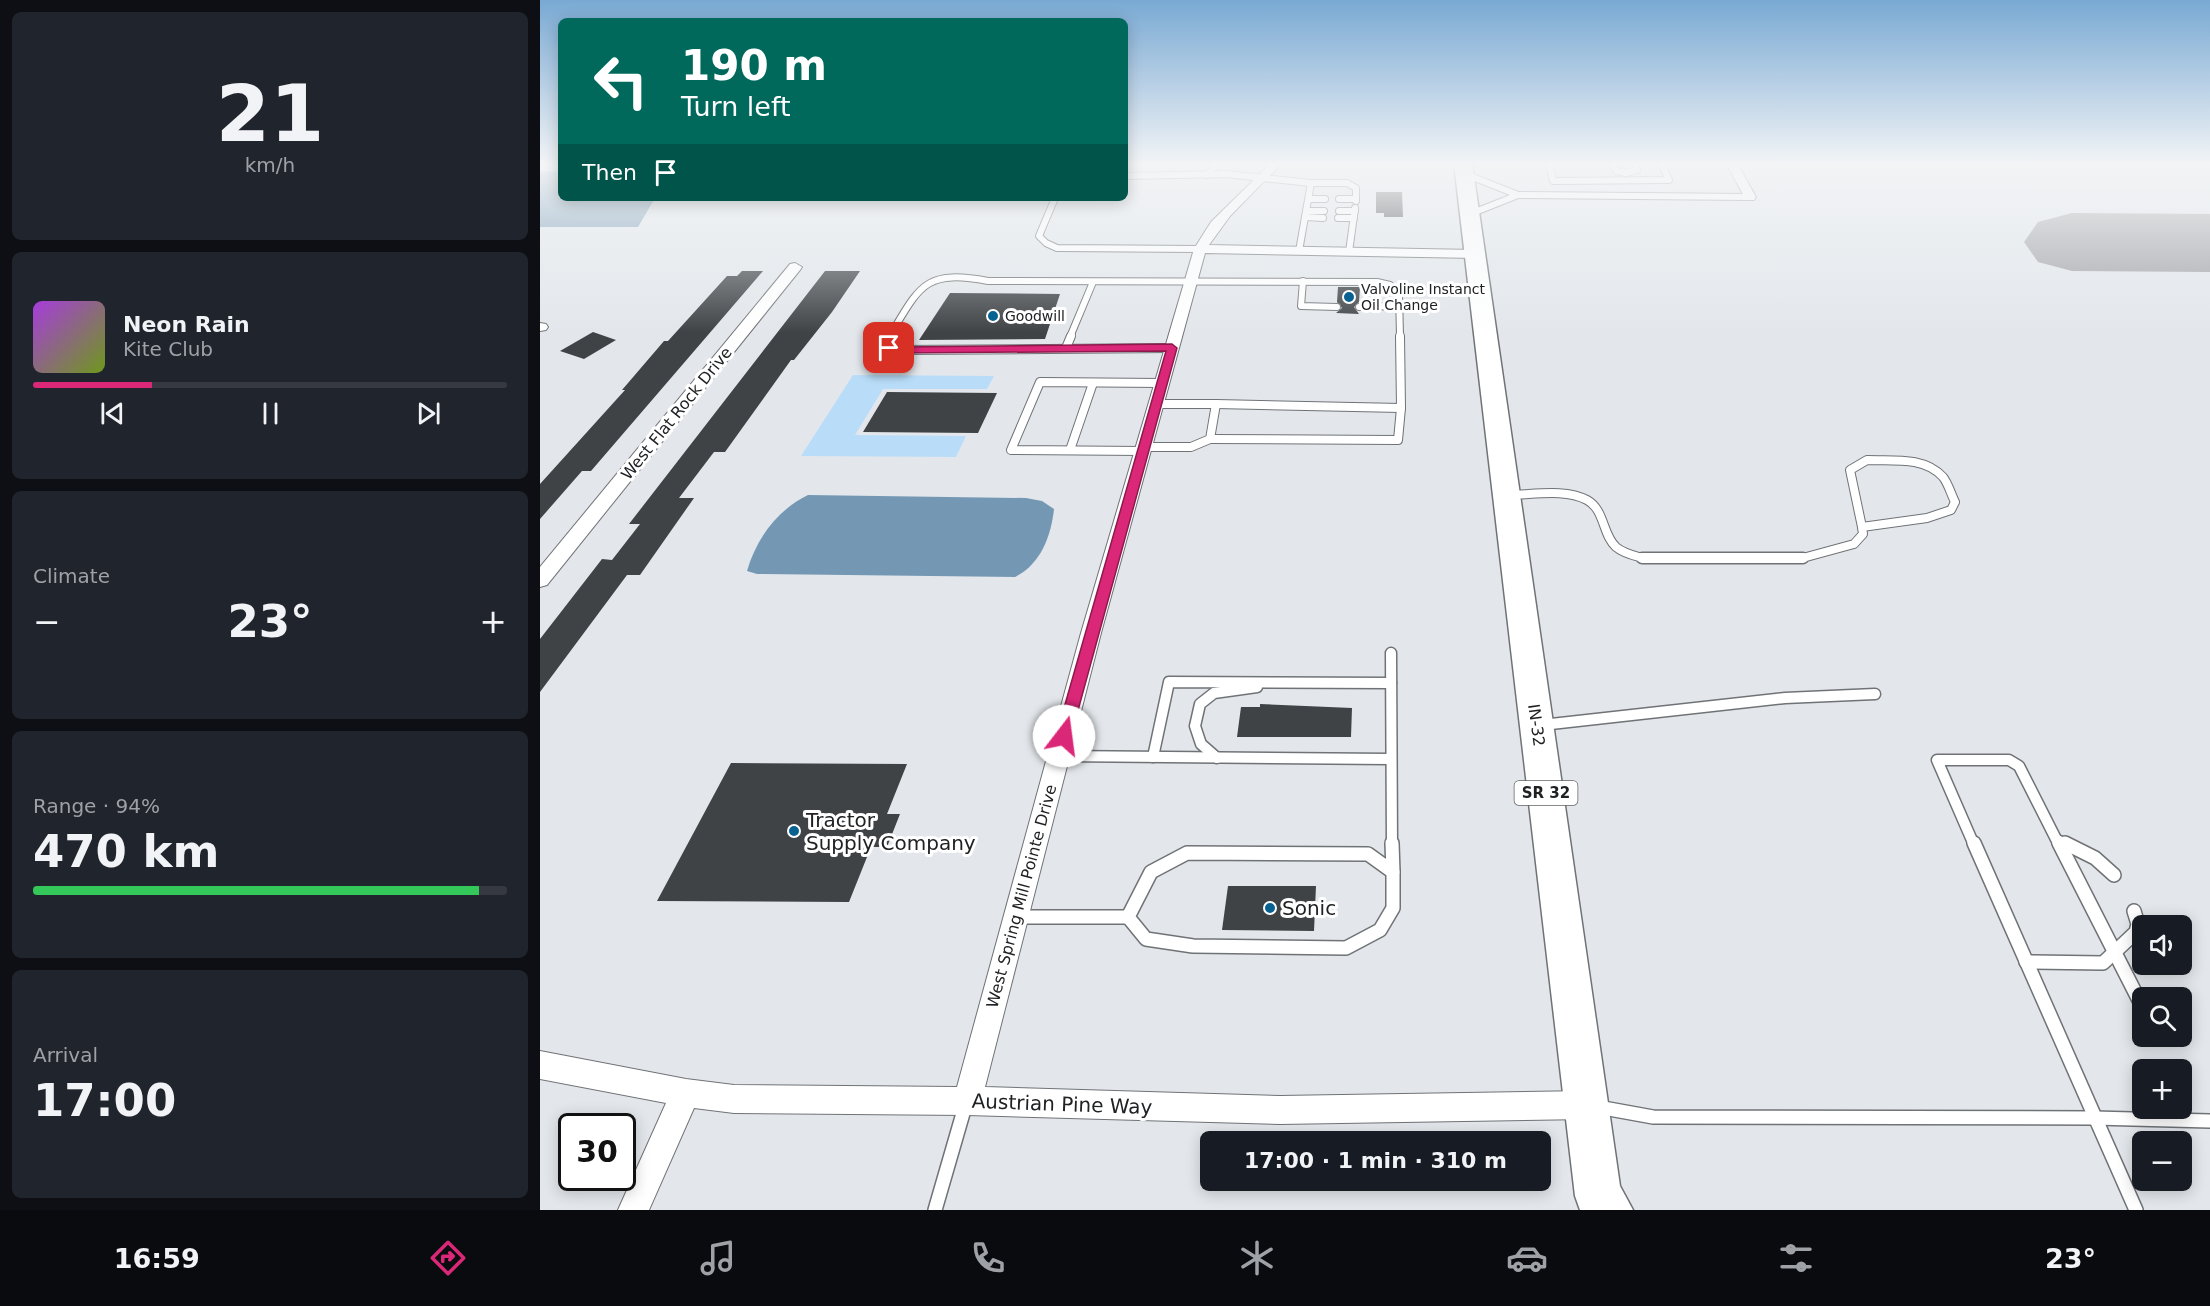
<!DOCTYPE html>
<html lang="en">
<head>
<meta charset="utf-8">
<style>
  body { margin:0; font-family:"DejaVu Sans",sans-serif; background:#20242c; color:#f1f3f6; height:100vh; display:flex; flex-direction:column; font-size:22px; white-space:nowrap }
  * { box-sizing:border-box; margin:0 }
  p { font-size:20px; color:#9ea1a6 }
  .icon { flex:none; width:33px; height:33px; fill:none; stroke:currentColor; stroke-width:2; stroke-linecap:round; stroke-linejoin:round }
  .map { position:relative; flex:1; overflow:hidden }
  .details { display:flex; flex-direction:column; gap:12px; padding:12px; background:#0d0f14; width:540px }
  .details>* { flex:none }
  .hud { position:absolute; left:18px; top:18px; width:570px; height:183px; border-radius:9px; box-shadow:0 3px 15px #0003; background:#00695c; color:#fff; overflow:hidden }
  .controls { position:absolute; left:1592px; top:915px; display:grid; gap:12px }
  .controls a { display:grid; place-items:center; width:60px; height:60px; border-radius:9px; background:#171b24; box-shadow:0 3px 15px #0003; font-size:30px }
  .speed { position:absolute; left:18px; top:1113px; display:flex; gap:12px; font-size:30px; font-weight:700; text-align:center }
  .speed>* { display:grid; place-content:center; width:78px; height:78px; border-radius:50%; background:#171b24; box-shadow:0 3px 15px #0003; line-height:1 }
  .speed .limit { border:3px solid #111; border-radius:9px; background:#fff; color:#111 }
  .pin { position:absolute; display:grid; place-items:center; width:51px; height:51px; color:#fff; margin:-26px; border-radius:12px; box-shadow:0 3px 9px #0006 }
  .me { position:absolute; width:66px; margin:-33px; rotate:15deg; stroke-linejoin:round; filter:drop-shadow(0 0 4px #0008) }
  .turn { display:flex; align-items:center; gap:21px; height:126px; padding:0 24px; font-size:27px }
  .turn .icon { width:78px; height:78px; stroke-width:2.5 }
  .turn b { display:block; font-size:42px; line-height:51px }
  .then { display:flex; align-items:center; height:57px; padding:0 24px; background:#0003; gap:12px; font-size:22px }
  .big { font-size:45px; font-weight:800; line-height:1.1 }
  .details .widget { flex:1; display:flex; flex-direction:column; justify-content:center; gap:9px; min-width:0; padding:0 21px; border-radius:9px; background:#20242c }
  .details .dial { align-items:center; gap:0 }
  .dial b { font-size:78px; line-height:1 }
  .song { display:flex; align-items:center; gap:18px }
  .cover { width:72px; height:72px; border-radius:9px; background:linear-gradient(135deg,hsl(280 70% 55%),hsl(80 70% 35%)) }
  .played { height:6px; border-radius:3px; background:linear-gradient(90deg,#db2777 25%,#363941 25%) }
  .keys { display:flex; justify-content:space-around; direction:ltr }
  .heat { display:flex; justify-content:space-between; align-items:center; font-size:33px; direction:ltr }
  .charge { height:9px; border-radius:4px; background:linear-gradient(90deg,#34c759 94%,#363941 0) }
  .trip { position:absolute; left:660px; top:1131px; width:351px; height:60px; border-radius:9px; background:#171b24; box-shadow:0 3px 15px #0003; font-weight:800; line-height:60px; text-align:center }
  .menu { display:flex; height:96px; justify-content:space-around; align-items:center; background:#090b0e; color:#9ea1a6 }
  .menu .icon { width:42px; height:42px }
  .menu .selected { color:#db2777 }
  .menu b { font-size:27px; color:#f1f3f6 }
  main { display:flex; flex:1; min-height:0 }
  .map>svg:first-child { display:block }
  .green { fill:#b9ddf9 }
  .water { fill:#7498b4 }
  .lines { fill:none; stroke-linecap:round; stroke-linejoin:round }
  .runway { fill:#a0a2a6; fill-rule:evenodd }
  .building { fill:#3f4345 }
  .lane-far3-casing { stroke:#6f7376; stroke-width:8 }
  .lane-far2-casing { stroke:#6f7376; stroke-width:10 }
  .lane-far1-casing { stroke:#6f7376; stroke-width:13 }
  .lane-casing { stroke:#6f7376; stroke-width:16 }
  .street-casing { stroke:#6f7376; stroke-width:2 }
  .primary-casing { stroke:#6f7376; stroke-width:3 }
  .lane-far3 { stroke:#fff; stroke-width:6 }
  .lane-far2 { stroke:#fff; stroke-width:8 }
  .lane-far1 { stroke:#fff; stroke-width:10 }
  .lane { stroke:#fff; stroke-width:13 }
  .street { fill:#fff; fill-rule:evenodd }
  .primary { fill:#fff; fill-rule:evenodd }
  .route { fill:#db2777; stroke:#8e194d; stroke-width:1.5 }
  .poi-dot { fill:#076292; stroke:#fff; stroke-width:2 }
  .labels { text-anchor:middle; stroke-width:6; stroke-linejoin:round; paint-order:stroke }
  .far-poi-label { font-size:14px; fill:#202123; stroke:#fff; text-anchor:start }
  .shield { fill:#fff; stroke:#636465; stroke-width:1.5 }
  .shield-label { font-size:15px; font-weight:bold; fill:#202123 }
  .street-label { font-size:16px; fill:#202123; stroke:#fff }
  .near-poi-label { font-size:20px; fill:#202123; stroke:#fff; text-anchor:start }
  .near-street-label { font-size:20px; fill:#202123; stroke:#fff }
</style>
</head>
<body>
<main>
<section class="details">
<div class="widget dial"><b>21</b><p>km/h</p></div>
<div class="widget">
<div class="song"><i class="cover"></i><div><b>Neon Rain</b><p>Kite Club</p></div></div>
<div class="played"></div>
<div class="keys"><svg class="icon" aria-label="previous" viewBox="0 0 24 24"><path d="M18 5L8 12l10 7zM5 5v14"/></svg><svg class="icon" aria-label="pause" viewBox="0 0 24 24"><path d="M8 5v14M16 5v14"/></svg><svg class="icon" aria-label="next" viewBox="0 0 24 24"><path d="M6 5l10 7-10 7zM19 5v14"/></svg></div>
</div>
<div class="widget"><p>Climate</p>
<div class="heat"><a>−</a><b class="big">23°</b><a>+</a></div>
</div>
<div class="widget"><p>Range · 94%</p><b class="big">470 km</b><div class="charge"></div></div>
<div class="widget"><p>Arrival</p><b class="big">17:00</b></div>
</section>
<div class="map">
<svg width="1670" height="1210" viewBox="0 0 1670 1210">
  <rect width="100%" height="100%" fill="#e3e7eb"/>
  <!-- green -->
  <path class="green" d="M313,375L454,376L447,389H343L315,435L426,436L416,457L261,456Z"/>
  <!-- water -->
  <g class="water">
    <path d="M0,171L21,172V198H115L98,227H0Z"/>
    <path d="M268,495L486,498L502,501L514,509C511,536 501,564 475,577L217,574L207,571C216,539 237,510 268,495Z"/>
  </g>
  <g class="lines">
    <!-- runway -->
    <path class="runway" d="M1532,213L1670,214V272L1532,271L1498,262L1484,242L1498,222Z"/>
  </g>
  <!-- building -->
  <g class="building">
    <path d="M836,192H862L863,217H844V213H836Z"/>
    <path d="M202,271H223L51,471H42L0,519V484L85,390H82L124,341H128L187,276H197Z"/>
    <path d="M285,271H320L292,312L254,360H251L185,452H174L139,498H154L100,575H87L0,692V639L62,559L72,560L100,524H89Z"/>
    <path d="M798,287H820L819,302L814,307L819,314L796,313L802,308L797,302Z"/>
    <path d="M410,293L520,294L505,339L379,340Z"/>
    <path d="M53,332L76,340L44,359L20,351Z"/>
    <path d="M347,392L457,393L438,433L323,432Z"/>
    <path d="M720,704L812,708L811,737H697L701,707H720Z"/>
    <path d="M191,763L367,764L347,814H360L347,847H331L309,902L117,901Z"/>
    <path d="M688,886H776L774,931L682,930Z"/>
  </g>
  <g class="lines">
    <!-- lane-far3 casing -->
    <g class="lane-far3-casing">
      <g id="lane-far3">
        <path d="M1009,163L1013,181L1129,180L1121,163"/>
        <path d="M1073,163L1076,171L1086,173L1097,170L1094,163"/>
        <path d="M925,174L978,195L1210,197"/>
        <path d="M667,175L678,163"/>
        <path d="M585,176L686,174L771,183H807L816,188V201"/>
        <path d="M515,198L499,236L506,243L517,248L660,249"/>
        <path d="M769,199H785"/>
        <path d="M799,199H816"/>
        <path d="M766,211H784"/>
        <path d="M799,211H815"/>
        <path d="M930,214L978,195"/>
        <path d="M765,217L783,218"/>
        <path d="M798,218H814"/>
        <path d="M759,251L771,183"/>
        <path d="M809,252L815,208"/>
        <path d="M763,281L761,306L797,307"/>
        <path d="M819,307L859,306"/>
        <path d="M349,337C380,286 384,269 448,281L837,282L850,285L859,293L860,337"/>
        <path d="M530,337L553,282"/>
      </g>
    </g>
    <!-- lane-far2 casing -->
    <g class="lane-far2-casing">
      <g id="lane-far2">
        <path d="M350,336L347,341L349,348L361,350L632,348"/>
        <path d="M526,348L531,336"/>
        <path d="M676,404L861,408"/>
        <path d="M670,439L858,440L861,408L860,336"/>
        <path d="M604,447H651L670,439L676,404H616"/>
        <path d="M530,450L553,383"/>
        <path d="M603,451L471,450L500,382L622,383"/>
        <path d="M1327,460C1352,461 1384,456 1403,477C1408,483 1411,494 1415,502L1411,510L1387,518L1322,527L1310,470Z"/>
        <path d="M968,495C992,495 1025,488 1047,500C1065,510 1062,534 1076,547C1084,554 1096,556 1106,559H1259L1314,544L1323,534L1322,527"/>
      </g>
    </g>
    <!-- lane-far1 casing -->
    <g class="lane-far1-casing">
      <g id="lane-far1">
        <path d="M1102,558H1263"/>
        <path d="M851,653L852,845"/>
        <path d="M1002,725L1245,698L1335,694"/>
        <path d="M520,756L850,759"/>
        <path d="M613,757L629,682L851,683"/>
        <path d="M677,758L661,744L655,726L660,704L674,693L717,687"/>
        <path d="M1517,840L1529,845"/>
        <path d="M1434,845L1397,760H1469L1479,766L1519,845"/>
      </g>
    </g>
    <!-- lane casing -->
    <g class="lane-casing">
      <g id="lane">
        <path d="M852,843L853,872"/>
        <path d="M1434,843L1596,1210"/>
        <path d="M1519,843L1599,1000"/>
        <path d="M1525,843L1555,858L1574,875"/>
        <path d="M647,853L828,854L853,872V908L840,930L806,948L653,946L606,939L588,917L611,872Z"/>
        <path d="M478,917H588"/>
        <path d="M1486,962L1563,963L1596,932L1598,924L1594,911"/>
        <path d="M1058,1107L1113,1117L1554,1118L1670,1121"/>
        <path d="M395,1210L426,1103"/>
      </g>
    </g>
    <!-- street casing -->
    <g class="street-casing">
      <g id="street">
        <path d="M731,163H742L690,216L669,245L936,250L942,254L936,258L665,253L561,633L445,1087L740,1096L1047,1091L1057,1095L1061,1105L1057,1115L1047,1119L740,1124L427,1115L194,1113L154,1108L109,1210H78L126,1103L0,1079V1051L146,1079L194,1085L417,1087L541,633L654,249L671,222Z"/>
        <path d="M1186,163H1197L1216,197L1214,200H1206Z"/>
        <path d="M255,263L262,267L260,270L7,585L0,587V567L250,264Z"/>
        <path d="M0,323L6,324L8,327L6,330L0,331Z"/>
      </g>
    </g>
    <!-- primary casing -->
    <g class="primary-casing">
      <path id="primary" d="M914,163H932L1080,1186L1093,1210H1040L1035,1196Z"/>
    </g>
    <!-- lane-far3 -->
    <use href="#lane-far3" class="lane-far3"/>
    <!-- lane-far2 -->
    <use href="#lane-far2" class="lane-far2"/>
    <!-- lane-far1 -->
    <use href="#lane-far1" class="lane-far1"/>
    <!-- lane -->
    <use href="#lane" class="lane"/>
    <!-- street -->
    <use href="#street" class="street"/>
    <!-- primary -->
    <use href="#primary" class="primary"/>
  </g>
  <!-- sky -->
  <linearGradient id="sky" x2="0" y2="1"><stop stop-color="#79a9d3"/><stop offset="0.49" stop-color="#f2f4f6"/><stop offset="1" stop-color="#f2f4f6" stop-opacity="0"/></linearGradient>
  <rect width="1670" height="333" fill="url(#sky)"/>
  <!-- route -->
  <path class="route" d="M632,344L637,348L531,736L529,740L524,742L518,740L516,736L626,351L361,353L344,348L349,345L361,347Z"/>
  <!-- markers -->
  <g class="poi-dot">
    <circle cx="809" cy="297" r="6"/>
    <circle cx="453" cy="316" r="6"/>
    <circle cx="254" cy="831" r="6"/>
    <circle cx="730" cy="908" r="6"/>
  </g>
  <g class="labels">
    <!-- far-poi labels -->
    <g class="far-poi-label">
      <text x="821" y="294">Valvoline Instanct<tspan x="821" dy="16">Oil Change</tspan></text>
      <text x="465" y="321">Goodwill</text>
    </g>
    <!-- shield labels -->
    <rect class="shield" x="974.5" y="781" width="63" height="24" rx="4.5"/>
    <g class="shield-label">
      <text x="1006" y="798">SR 32</text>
    </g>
    <!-- street labels -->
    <g class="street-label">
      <text transform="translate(136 413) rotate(-51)" y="6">West Flat Rock Drive</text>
      <text transform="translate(997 725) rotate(82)" y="6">IN-32</text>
      <text transform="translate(481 896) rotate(-75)" y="6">West Spring Mill Pointe Drive</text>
    </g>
    <!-- near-poi labels -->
    <g class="near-poi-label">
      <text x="266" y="827">Tractor<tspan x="266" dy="23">Supply Company</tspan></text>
      <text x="742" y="915">Sonic</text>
    </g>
    <!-- near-street labels -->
    <g class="near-street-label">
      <text transform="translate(522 1104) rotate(2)" y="7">Austrian Pine Way</text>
    </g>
  </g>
</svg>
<div class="controls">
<a><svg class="icon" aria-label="sound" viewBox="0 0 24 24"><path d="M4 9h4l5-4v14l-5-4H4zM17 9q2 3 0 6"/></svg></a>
<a><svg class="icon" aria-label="search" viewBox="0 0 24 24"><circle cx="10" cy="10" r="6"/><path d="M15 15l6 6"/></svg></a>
<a>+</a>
<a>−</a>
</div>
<div class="speed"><div class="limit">30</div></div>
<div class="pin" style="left:349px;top:348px;background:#d93025"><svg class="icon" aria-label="arrive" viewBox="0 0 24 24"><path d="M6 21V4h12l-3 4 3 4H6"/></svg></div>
<svg class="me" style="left:524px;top:736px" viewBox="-20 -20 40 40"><circle r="19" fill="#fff"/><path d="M0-13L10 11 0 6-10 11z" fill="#db2777"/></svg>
<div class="trip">17:00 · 1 min · 310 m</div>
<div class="hud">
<div class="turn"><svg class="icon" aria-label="left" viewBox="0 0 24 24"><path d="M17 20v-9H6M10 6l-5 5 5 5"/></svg><div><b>190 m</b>Turn left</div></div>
<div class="then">Then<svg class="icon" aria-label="arrive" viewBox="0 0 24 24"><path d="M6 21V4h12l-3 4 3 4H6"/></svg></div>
</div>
</div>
</main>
<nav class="menu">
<b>16:59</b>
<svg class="icon selected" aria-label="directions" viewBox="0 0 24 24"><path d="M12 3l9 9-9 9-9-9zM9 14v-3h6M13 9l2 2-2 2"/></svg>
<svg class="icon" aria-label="music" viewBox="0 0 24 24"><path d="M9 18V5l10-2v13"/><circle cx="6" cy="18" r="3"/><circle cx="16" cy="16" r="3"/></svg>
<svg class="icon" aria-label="phone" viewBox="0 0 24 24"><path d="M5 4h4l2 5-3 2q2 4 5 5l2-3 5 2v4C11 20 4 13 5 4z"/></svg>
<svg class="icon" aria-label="climate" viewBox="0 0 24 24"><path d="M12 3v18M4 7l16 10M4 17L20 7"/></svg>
<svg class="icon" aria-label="car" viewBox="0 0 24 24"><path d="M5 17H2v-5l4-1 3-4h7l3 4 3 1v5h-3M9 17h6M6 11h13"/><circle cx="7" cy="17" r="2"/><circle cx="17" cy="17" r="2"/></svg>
<svg class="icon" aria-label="filters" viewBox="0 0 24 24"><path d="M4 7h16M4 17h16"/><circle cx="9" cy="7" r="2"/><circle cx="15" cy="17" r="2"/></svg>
<b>23°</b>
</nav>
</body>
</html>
